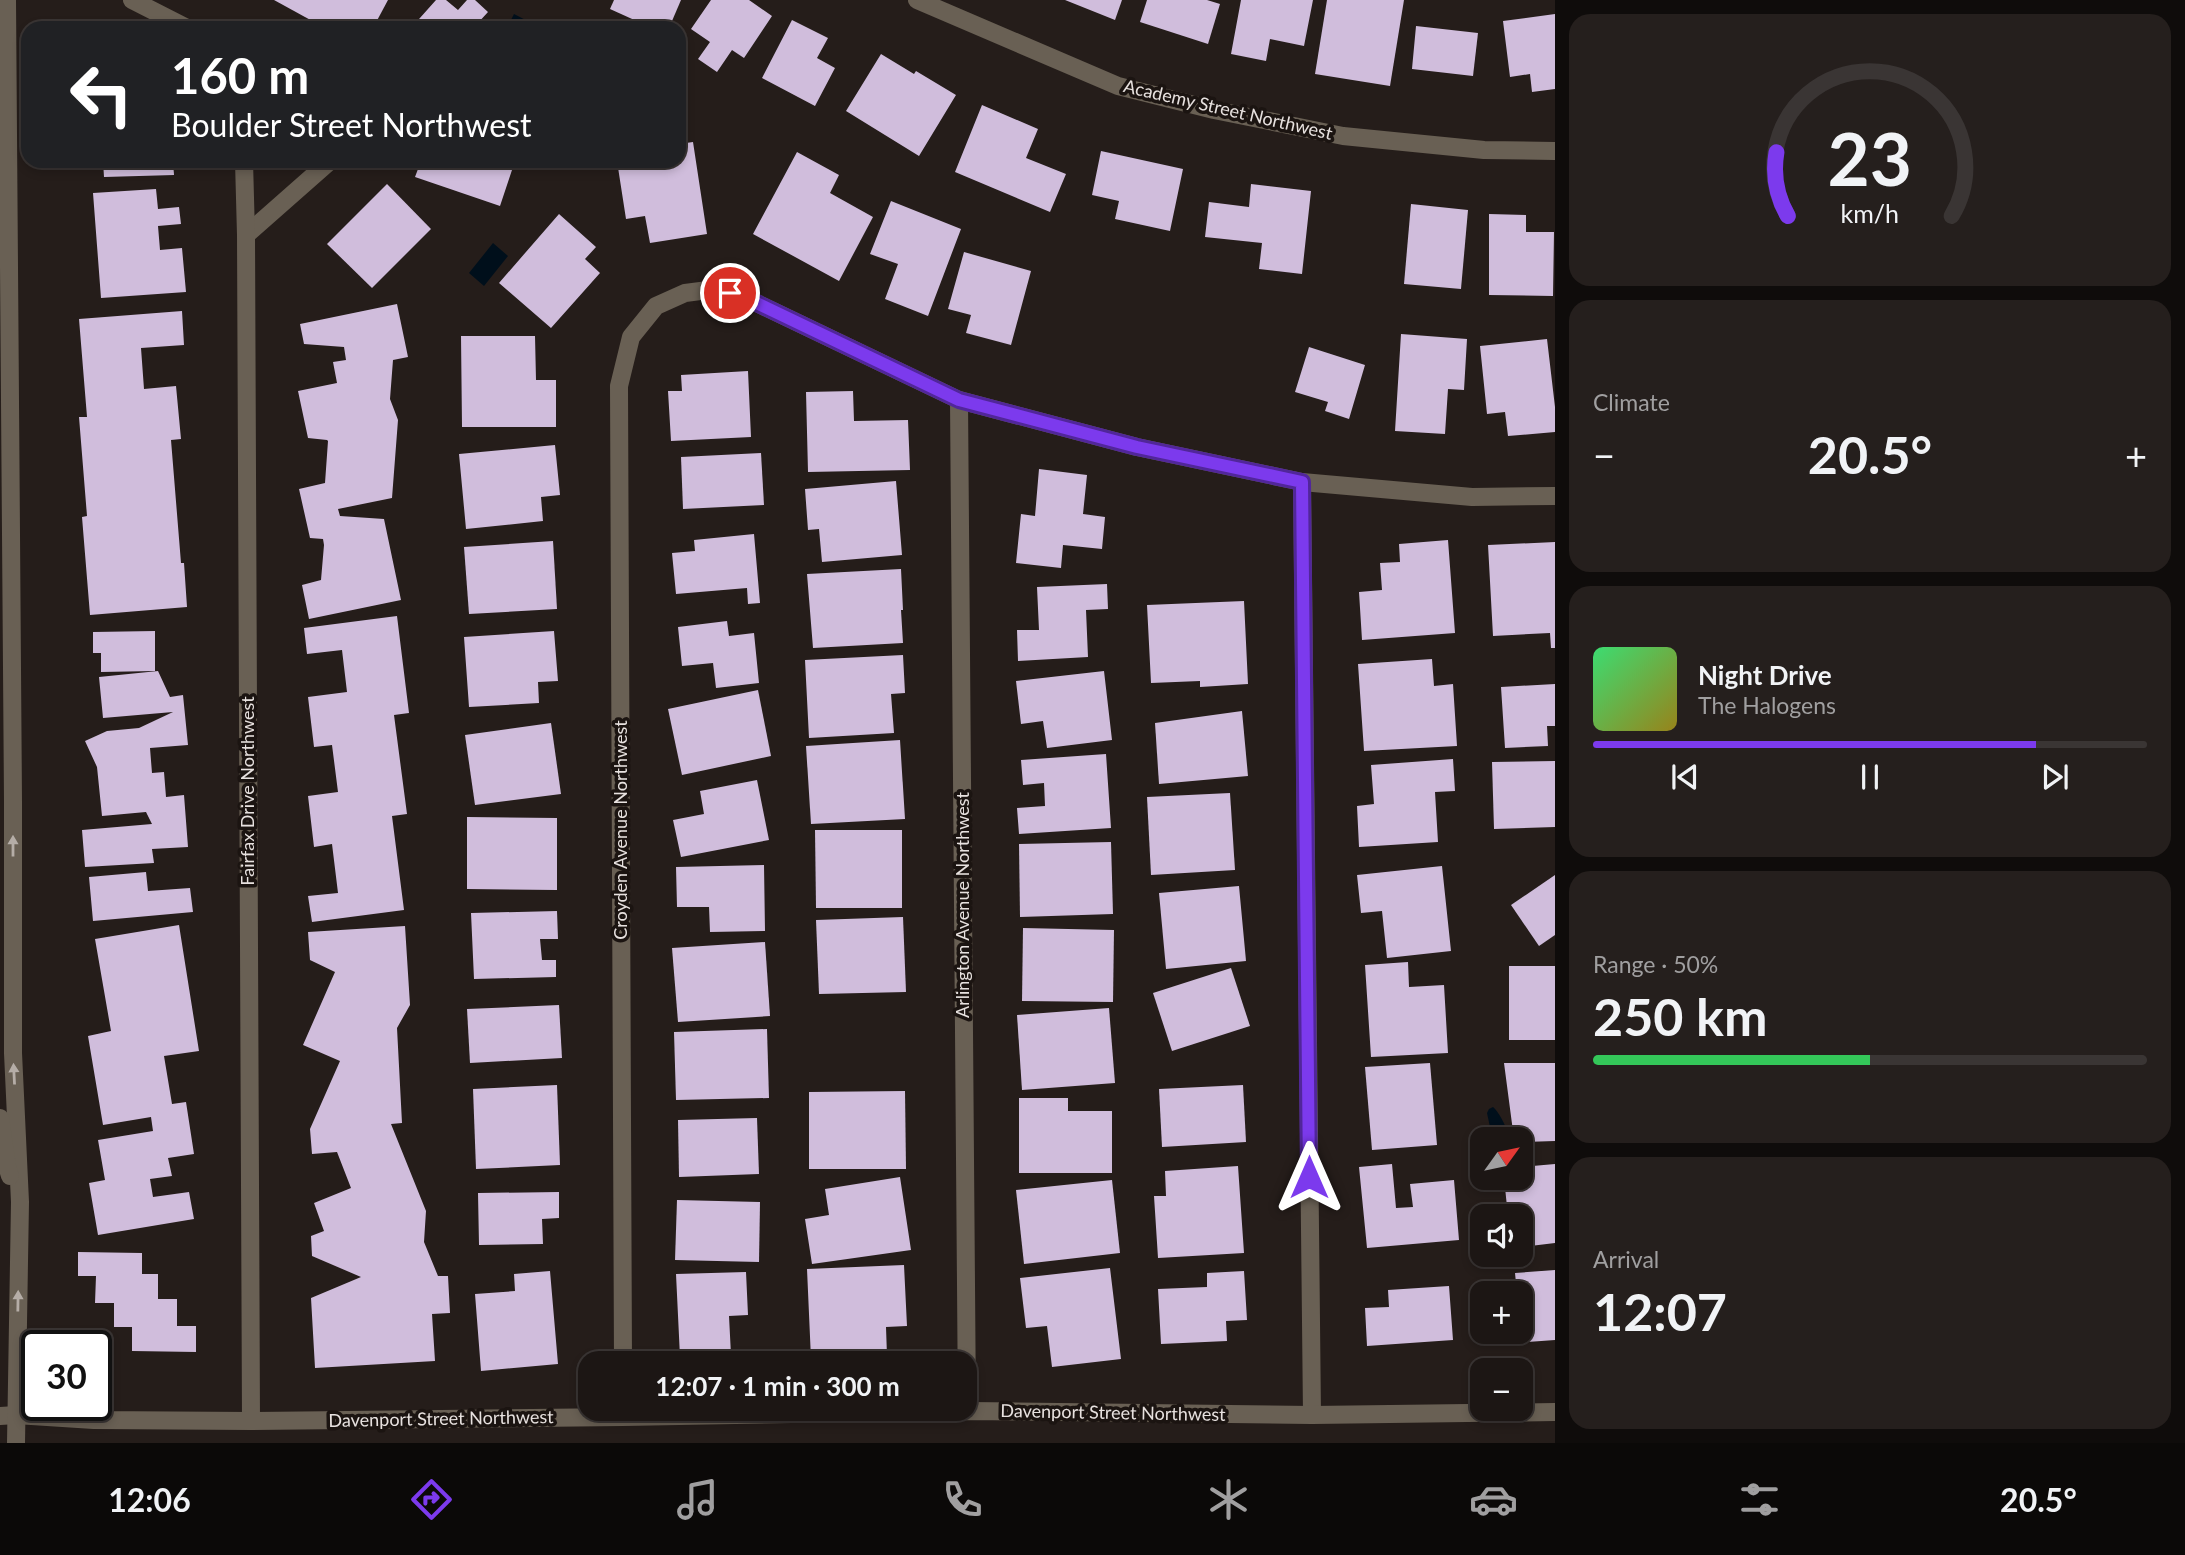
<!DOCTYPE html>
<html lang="en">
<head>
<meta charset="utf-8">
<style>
  body { margin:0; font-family:Lato,sans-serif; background:#251f1d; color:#f1f3f6; height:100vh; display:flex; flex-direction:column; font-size:26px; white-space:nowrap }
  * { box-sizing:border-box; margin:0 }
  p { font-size:23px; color:#a09fa0 }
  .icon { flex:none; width:38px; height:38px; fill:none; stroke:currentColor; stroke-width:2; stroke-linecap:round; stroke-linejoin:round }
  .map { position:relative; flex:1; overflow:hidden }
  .panel { display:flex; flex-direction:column; gap:14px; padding:14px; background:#0f0c0b; width:630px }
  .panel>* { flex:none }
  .top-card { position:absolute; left:21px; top:21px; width:665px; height:147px; border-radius:21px; box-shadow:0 4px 10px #0003,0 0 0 2px #3a3534; background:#202124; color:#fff; overflow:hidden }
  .needle { width:46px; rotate:57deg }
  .fabs { position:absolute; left:1470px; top:1127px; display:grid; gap:14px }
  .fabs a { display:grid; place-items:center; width:63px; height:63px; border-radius:14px; background:#1c1614; box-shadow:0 4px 10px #0003,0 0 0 2px #3a3534; font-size:35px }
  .speed { position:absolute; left:21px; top:1330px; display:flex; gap:14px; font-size:35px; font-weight:700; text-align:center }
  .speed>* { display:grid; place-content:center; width:91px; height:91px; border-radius:50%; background:#1c1614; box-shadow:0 4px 10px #0003,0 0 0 2px #3a3534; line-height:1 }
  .speed .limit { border:4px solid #111; border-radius:10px; background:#fff; color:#111 }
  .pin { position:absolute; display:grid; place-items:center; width:60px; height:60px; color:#fff; margin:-30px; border:4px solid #fff; border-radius:50%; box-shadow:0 2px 7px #0007 }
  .me { position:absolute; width:77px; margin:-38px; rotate:0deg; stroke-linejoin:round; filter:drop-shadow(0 0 5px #0008) }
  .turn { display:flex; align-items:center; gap:24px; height:147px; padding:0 35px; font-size:32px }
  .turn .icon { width:91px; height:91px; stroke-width:2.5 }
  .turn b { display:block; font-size:49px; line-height:60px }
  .big { font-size:52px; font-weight:700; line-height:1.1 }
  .panel .tile { flex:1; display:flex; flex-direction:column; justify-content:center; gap:10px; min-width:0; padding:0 24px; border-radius:21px; background:#251f1d }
  .panel .dial { align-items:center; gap:0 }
  .dial svg { height:182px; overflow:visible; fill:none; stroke:#3a3534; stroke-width:7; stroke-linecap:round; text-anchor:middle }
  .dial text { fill:#f1f3f6; stroke:none }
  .song { display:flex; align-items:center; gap:21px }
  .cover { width:84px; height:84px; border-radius:10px; background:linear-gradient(135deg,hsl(140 70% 55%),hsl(50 70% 35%)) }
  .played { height:7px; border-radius:4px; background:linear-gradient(90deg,#7c3aed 80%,#3a3534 80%) }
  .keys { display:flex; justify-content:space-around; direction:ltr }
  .heat { display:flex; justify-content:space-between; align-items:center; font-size:38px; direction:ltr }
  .charge { height:10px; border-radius:5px; background:linear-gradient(90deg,#34c759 50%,#3a3534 0) }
  .trip { position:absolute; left:578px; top:1351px; width:399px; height:70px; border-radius:21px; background:#1c1614; box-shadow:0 4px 10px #0003,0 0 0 2px #3a3534; font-weight:700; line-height:70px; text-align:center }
  .tab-bar { display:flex; height:112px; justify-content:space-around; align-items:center; background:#0b0908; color:#a09fa0 }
  .tab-bar .icon { width:49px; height:49px }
  .tab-bar .selected { color:#7c3aed }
  .tab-bar b { font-size:32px; color:#f1f3f6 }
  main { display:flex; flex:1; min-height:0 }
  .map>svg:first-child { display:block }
  .water { fill:#000f1b }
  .building { fill:#d0bddc }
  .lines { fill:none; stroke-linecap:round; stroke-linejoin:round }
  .service { stroke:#696054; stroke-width:18 }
  .minor { stroke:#696054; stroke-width:18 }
  .tertiary { stroke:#696054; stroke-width:18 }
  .oneway { fill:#b5ada7 }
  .route-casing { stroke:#51269a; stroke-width:18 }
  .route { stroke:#7c3aed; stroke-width:12 }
  .labels { text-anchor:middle; stroke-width:7; stroke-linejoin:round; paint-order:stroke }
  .street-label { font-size:18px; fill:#e7e1df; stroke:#1b1411 }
</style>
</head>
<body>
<main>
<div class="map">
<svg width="1555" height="1443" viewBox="0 0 1555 1443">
  <rect width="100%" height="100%" fill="#251d1a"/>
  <!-- water -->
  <g class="water">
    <path d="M514,14L541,28H507Z"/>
    <path d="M493,243L508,256L484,286L469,273Z"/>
    <path d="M1493,1107C1500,1113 1509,1131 1508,1139H1488L1490,1127L1487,1113L1489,1109Z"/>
  </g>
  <!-- building -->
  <g class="building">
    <path d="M274,0H388L373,28H325Z"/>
    <path d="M436,0H446L458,10L467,0H475L488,12L477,24L481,28H411Z"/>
    <path d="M614,0H681L669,28H652L610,9Z"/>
    <path d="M711,0H749L772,16L744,58L732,50L717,72L698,59L710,42L691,29Z"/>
    <path d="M1065,0H1122L1115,20Z"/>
    <path d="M1147,0H1207L1220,4L1208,44L1140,22Z"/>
    <path d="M1241,0H1313L1304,46L1270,39L1266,61L1231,54Z"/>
    <path d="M1327,0H1404L1390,86L1315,74Z"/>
    <path d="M1555,14V89L1532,92L1530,74L1510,77L1503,21Z"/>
    <path d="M792,20L828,38L817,58L835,68L815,106L762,78Z"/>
    <path d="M1416,26L1478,33L1473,76L1412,69Z"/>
    <path d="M881,54L914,74L916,71L956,95L919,156L846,111Z"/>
    <path d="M982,105L1038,129L1026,158L1066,174L1050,212L955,172Z"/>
    <path d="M693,142L707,234L650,243L645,216L626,219L617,161H679V144Z"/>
    <path d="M1101,151L1183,169L1170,231L1115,219L1119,201L1092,195Z"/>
    <path d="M797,152L839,175L830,193L873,217L839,281L753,234Z"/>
    <path d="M103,161H173L174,175L104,177Z"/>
    <path d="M421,161H515L500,206L415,177Z"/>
    <path d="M387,184L431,229L372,288L327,244Z"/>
    <path d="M1251,184L1311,191L1302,274L1259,269L1262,243L1205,237L1209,202L1249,207Z"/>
    <path d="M156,189L158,209L179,207L181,224L158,226L160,250L182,248L186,292L101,298L93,193Z"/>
    <path d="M891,201L961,229L928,316L885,299L898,264L870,254Z"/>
    <path d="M1411,204L1468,210L1461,289L1404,284Z"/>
    <path d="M559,214L596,247L585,259L600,273L551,328L499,283Z"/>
    <path d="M1489,214L1526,215V232H1554L1553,296L1489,295Z"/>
    <path d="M964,252L1031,271L1011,345L966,333L971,315L948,309Z"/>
    <path d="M397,304L408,357L393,360L390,399L398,420L392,498L338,509L340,516L384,519L401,600L309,619L302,585L321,580L324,545L323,539L310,538L299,489L325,483L328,441L327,440L308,438L298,391L337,383L333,362L346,360L344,347L304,344L300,324Z"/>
    <path d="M182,311L184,345L141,348L144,389L176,386L181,439L171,440L181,563H184L187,607L90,615L82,517L87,516L79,417H87L79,319Z"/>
    <path d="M1401,334L1467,339L1464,390L1448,389L1445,434L1395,431Z"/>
    <path d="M461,336H535L536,380H556V427H462Z"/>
    <path d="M1547,339L1555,407V432L1508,436L1505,412L1487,414L1480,346Z"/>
    <path d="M1309,347L1365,365L1349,419L1325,411L1328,402L1295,392Z"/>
    <path d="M748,371L751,437L671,441L668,391H682L681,375Z"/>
    <path d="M853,391L854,421L908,420L910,470L808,472L806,392Z"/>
    <path d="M555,445L560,495L541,497L543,521L466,529L459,454Z"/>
    <path d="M761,453L764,505L683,509L681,457Z"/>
    <path d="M1039,469L1087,475L1083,514L1105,517L1102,549L1063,545L1061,568L1016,563L1021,514L1035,516Z"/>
    <path d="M896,481L902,555L822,562L819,529L808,530L805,489Z"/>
    <path d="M754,534L760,603L748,604L747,588L676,594L672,553L695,551L694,540Z"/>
    <path d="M1448,540L1455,633L1362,640L1359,592L1382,590L1380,563L1400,562L1399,544Z"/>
    <path d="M553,541L557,609L469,614L464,547Z"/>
    <path d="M1555,542V648H1551L1550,633L1493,636L1488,545Z"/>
    <path d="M901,569L903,610H901L903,643L813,648L807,574Z"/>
    <path d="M1107,584L1108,609L1086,610L1088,657L1018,661L1017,630H1039L1037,587Z"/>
    <path d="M1244,601L1248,684L1200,687V681L1151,683L1147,605Z"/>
    <path d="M397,616L409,713L394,715L407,814L392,816L404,910L312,922L308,896L338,893L332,844L314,847L308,796L338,792L332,745L314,747L308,697L347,692L342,650L307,654L304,628Z"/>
    <path d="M727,621L729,636L754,633L759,683L716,688L713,663L682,666L678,627Z"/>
    <path d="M155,631V671L101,672V653H93V632Z"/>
    <path d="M554,631L558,681L538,682L539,703L469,707L464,637Z"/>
    <path d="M903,655L905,693L891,694L894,733L809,738L805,660Z"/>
    <path d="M1432,659L1434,686L1453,684L1457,746L1364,751L1358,664Z"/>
    <path d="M158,671L170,697L183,695L188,745L150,748L152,773L164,772L166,797L184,795L188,847L152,849L154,863L85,867L82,830L152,824L146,812L102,816L97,767L85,741L107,731L139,728L173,712L103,718L99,677Z"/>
    <path d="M1104,671L1112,740L1047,748L1043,721L1021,724L1016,681Z"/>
    <path d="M1555,684V726H1547L1548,746L1505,748L1501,687Z"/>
    <path d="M758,690L771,756L682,775L668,709Z"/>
    <path d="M1242,711L1248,776L1159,784L1155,723Z"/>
    <path d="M551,723L561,794L475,805L465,735Z"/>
    <path d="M900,740L905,819L811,824L806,746Z"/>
    <path d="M1106,754L1111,828L1019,834L1017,808L1045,806L1044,783L1023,785L1021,760Z"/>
    <path d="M1453,759L1455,791L1435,792L1438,842L1359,847L1357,806L1374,804L1371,765Z"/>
    <path d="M1555,761V827L1494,829L1492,762Z"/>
    <path d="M757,780L769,840L681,857L673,820L704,814L700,791Z"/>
    <path d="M1230,793L1235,870L1151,875L1147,797Z"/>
    <path d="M467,817L557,818V890L467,889Z"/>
    <path d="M815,830H902V908H816Z"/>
    <path d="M1111,842L1113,914L1020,917L1019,844Z"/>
    <path d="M764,865L765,931L710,932L709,907H677L676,867Z"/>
    <path d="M1442,866L1451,951L1387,958L1382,911L1361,913L1357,875Z"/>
    <path d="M146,872L148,891L190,888L193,912L93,921L89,877Z"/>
    <path d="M1555,875V935L1539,946L1511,905Z"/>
    <path d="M1239,886L1246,961L1166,969L1159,893Z"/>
    <path d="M557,911L558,939H540L542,960H556V977L474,979L471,913Z"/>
    <path d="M903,917L906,992L819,994L816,920Z"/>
    <path d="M179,925L199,1051L164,1056L172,1104L186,1102L194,1154L168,1158L172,1176L150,1179L153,1197L189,1192L194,1219L98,1235L89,1183L105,1180L98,1140L153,1131L151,1117L103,1125L88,1036L111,1031L95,939Z"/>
    <path d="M405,926L410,1005L397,1028L402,1123L391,1124L426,1211L424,1242L438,1276H448L450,1313L432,1314L435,1361L315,1368L311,1298L361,1277L312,1256L311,1236L324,1231L314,1203L351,1188L337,1152L312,1154L310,1129L340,1061L303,1045L335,972L310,960L308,932Z"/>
    <path d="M1023,928L1114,930L1113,1002L1022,1001Z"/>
    <path d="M765,942L770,1016L678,1022L672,948Z"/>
    <path d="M1408,962L1409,987L1444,985L1448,1053L1371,1057L1365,965Z"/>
    <rect x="1509" y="966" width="46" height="74"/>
    <path d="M1231,968L1250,1026L1172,1051L1153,993Z"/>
    <path d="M559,1005L562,1058L470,1063L467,1009Z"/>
    <path d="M1109,1008L1115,1083L1022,1090L1017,1015Z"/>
    <path d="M767,1029L769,1098L676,1100L674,1032Z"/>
    <path d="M1430,1063L1437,1145L1372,1150L1365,1067Z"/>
    <path d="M1504,1063H1555V1141L1521,1142V1139H1514Z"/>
    <path d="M557,1085L560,1165L476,1169L473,1089Z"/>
    <path d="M1243,1085L1246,1142L1162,1147L1159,1089Z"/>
    <path d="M905,1091L906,1169H809V1092Z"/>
    <path d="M1019,1098H1068V1111H1112V1173H1019Z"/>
    <path d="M757,1118L759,1174L679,1177L678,1120Z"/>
    <path d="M1392,1164L1396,1208L1413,1207L1410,1184L1454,1180L1459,1240L1367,1248L1359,1167Z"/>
    <path d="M1555,1164V1243L1521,1247V1216H1508L1504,1178H1521V1167Z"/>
    <path d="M1238,1166L1244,1253L1158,1258L1154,1196H1166L1165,1171Z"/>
    <path d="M900,1177L911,1250L812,1264L805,1219L829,1215L825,1189Z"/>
    <path d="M1112,1180L1120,1253L1024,1264L1016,1190Z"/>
    <path d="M559,1192V1218L542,1219L543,1244L479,1245L478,1193Z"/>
    <path d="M677,1200L760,1202L759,1262L675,1260Z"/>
    <path d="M78,1252L142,1253V1274H158V1299H177V1326H196V1352L132,1351V1327H114V1303H95L96,1276H78Z"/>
    <path d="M904,1265L907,1326L886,1327L887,1356L811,1359L807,1269Z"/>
    <path d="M1110,1268L1121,1359L1052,1367L1047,1326L1026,1328L1020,1278Z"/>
    <path d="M1555,1270V1340L1501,1344L1500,1332H1521V1293H1517L1515,1273Z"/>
    <path d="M550,1271L558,1364L481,1371L475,1294L515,1291L514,1274Z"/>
    <path d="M1244,1271L1247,1320L1226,1321L1227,1341L1161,1344L1158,1289L1207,1287V1273Z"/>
    <path d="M746,1272L748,1315L729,1316L731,1355L680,1357L676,1274Z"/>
    <path d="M1449,1286L1453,1340L1367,1346L1365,1308L1389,1307L1388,1290Z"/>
  </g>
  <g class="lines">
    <!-- service -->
    <path class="service" d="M246,235L330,161"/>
    <!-- minor -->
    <g class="minor">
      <path d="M132,0L187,28"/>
      <path d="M917,0L1118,86L1214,110L1343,136L1484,150L1555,151"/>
      <path d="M244,161L246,235L251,1421"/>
      <path d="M959,400L967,1411"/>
      <path d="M1302,482L1312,1415"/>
      <path d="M623,1363L619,386L631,337L656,306L685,293L716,289L744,297L959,400L1137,447L1302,482L1472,497L1555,496"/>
      <path d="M0,1416L16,1415L94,1420L251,1421L623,1417L967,1411L1312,1415L1555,1412"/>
    </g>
    <!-- tertiary -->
    <g class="tertiary">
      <path d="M7,0L13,801V1053L20,1202L16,1443"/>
      <path d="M0,1118L7,1166L10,1176"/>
    </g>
  </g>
  <!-- one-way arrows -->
  <defs><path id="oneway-solid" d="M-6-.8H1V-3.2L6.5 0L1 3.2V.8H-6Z" transform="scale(1.75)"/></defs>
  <g class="oneway">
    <use href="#oneway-solid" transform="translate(13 846) rotate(-90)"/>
    <use href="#oneway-solid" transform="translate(14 1074) rotate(-93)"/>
    <use href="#oneway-solid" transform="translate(18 1301) rotate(-89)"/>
  </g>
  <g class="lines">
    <!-- route casing -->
    <g class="route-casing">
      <path id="route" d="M730,293L744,297L959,400L1137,447L1302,482L1309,1177"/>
    </g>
    <!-- route -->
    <use href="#route" class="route"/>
  </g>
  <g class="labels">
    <!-- street labels -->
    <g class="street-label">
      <text transform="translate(1228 110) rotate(13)" y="6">Academy Street Northwest</text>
      <text transform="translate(248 791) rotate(-90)" y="6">Fairfax Drive Northwest</text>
      <text transform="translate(621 830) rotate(-90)" y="6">Croyden Avenue Northwest</text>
      <text transform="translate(963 905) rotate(-90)" y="6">Arlington Avenue Northwest</text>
      <text transform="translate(1113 1413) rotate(1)" y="6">Davenport Street Northwest</text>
      <text transform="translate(441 1419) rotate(-1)" y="6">Davenport Street Northwest</text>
    </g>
  </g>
</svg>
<div class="fabs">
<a><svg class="needle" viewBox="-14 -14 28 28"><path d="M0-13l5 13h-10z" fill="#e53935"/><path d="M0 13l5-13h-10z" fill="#a09fa0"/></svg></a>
<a><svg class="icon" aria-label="sound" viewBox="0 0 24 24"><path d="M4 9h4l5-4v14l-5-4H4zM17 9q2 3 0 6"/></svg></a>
<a>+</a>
<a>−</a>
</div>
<div class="speed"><div class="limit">30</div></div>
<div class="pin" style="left:730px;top:293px;background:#d93025"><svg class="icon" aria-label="arrive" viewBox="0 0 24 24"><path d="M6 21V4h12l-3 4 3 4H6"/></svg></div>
<svg class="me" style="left:1309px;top:1177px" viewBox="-20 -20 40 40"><path d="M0-17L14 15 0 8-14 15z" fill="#7c3aed" stroke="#fff" stroke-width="4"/></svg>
<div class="trip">12:07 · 1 min · 300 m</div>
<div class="top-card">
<div class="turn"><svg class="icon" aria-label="left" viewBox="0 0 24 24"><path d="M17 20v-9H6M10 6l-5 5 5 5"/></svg><div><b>160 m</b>Boulder Street Northwest</div></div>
</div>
</div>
<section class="panel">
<div class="tile dial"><svg viewBox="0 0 100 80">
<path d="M14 69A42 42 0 1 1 86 69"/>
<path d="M14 69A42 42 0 0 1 9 41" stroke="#7c3aed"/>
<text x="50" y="56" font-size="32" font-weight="700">23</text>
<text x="50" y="72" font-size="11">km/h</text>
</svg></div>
<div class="tile"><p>Climate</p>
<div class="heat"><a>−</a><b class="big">20.5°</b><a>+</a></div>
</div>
<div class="tile">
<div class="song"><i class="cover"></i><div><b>Night Drive</b><p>The Halogens</p></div></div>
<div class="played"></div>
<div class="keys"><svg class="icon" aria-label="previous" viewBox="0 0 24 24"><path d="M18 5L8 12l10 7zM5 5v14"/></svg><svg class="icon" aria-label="pause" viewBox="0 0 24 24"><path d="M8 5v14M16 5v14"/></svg><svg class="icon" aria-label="next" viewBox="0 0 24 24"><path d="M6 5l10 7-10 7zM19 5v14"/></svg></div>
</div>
<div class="tile"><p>Range · 50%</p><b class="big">250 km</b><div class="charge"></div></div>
<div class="tile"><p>Arrival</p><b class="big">12:07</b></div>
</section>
</main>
<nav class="tab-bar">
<b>12:06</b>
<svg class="icon selected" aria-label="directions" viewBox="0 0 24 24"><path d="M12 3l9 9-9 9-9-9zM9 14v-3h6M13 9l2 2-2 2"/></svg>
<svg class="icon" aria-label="music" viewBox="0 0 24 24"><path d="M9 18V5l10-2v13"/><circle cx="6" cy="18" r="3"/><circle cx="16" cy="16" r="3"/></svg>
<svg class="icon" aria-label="phone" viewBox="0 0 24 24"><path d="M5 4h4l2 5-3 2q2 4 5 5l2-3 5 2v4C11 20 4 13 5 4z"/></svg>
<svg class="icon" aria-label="climate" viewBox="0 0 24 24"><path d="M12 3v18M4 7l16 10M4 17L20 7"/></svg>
<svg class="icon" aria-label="car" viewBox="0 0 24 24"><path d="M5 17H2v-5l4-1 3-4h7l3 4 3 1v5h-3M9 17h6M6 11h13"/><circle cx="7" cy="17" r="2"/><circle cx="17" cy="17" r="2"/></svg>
<svg class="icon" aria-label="filters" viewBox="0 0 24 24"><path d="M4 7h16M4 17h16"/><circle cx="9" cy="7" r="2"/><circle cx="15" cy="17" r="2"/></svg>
<b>20.5°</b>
</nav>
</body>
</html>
